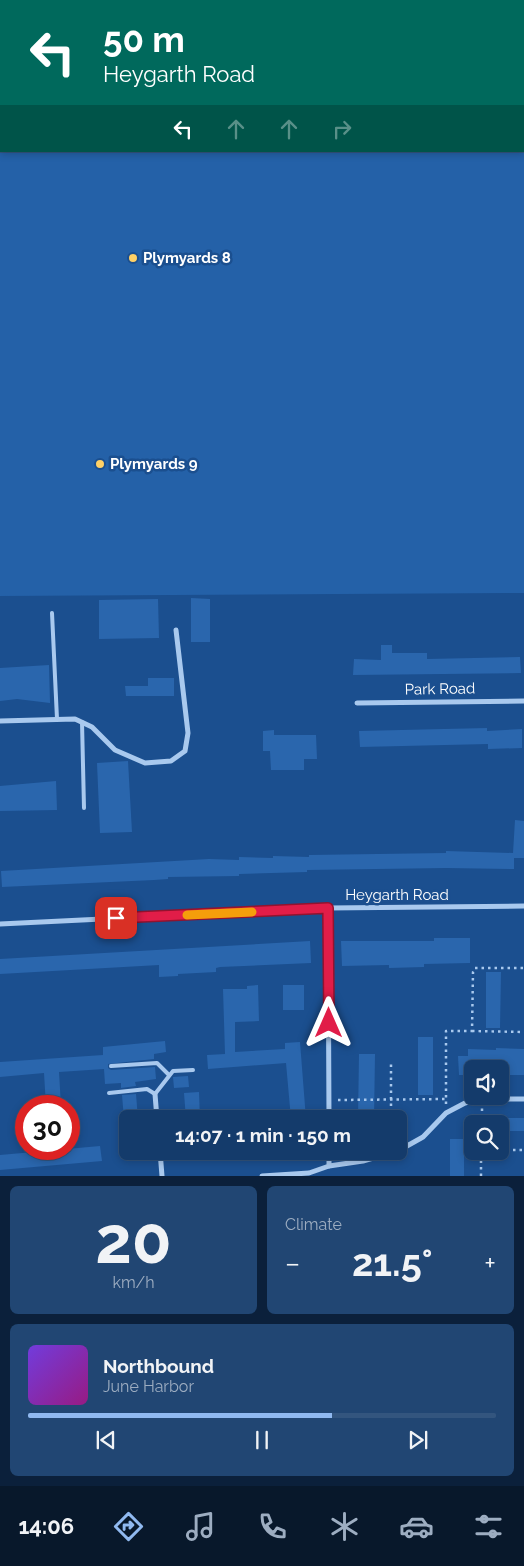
<!DOCTYPE html>
<html lang="en">
<head>
<meta charset="utf-8">
<style>
  body { margin:0; font-family:Raleway,sans-serif; background:#214673; color:#f1f3f6; height:100vh; display:flex; flex-direction:column; font-size:19px; white-space:nowrap }
  * { box-sizing:border-box; margin:0 }
  p { font-size:16px; color:#9dadc1 }
  .icon { flex:none; width:28px; height:28px; fill:none; stroke:currentColor; stroke-width:2; stroke-linecap:round; stroke-linejoin:round }
  .map { position:relative; height:1176px; overflow:hidden }
  .drawer { display:flex; flex-direction:column; gap:10px; padding:10px; background:#0b203b; flex:1 }
  .drawer>* { flex:none }
  .guide { position:absolute; left:0px; top:0px; width:525px; height:152px; box-shadow:0 2px 8px #0003,0 0 0 1px #33557e; background:#00695c; color:#fff; overflow:hidden }
  .tools { position:absolute; left:464px; top:1060px; display:grid; gap:10px }
  .tools a { display:grid; place-items:center; width:45px; height:45px; border-radius:8px; background:#143b6b; box-shadow:0 2px 8px #0003,0 0 0 1px #33557e; font-size:25px }
  .speed { position:absolute; left:15px; top:1095px; display:flex; gap:10px; font-size:25px; font-weight:700; text-align:center }
  .speed>* { display:grid; place-content:center; width:65px; height:65px; border-radius:50%; background:#143b6b; box-shadow:0 2px 8px #0003,0 0 0 1px #33557e; line-height:1 }
  .speed .limit { border:8px solid #d22; background:#fff; color:#111 }
  .pin { position:absolute; display:grid; place-items:center; width:42px; height:42px; color:#fff; margin:-21px; border-radius:10px; box-shadow:0 2px 8px #0006 }
  .me { position:absolute; width:55px; margin:-28px; rotate:0deg; stroke-linejoin:round; filter:drop-shadow(0 0 4px #0008) }
  .turn { display:flex; align-items:center; gap:18px; height:105px; padding:0 20px; font-size:22px }
  .turn .icon { width:65px; height:65px; stroke-width:2.5 }
  .turn b { display:block; font-size:35px; line-height:42px }
  .lanes { display:flex; align-items:center; height:48px; padding:0 20px; background:#0003; justify-content:center; gap:25px; direction:ltr }
  .lanes .off { opacity:.35 }
  .big { font-size:38px; font-weight:700; line-height:1.1 }
  .drawer .card { flex:1; display:flex; flex-direction:column; justify-content:center; gap:8px; min-width:0; padding:0 18px; border-radius:8px; background:#214673 }
  .drawer .dial { align-items:center; gap:0 }
  .dial b { font-size:65px; line-height:1 }
  .song { display:flex; align-items:center; gap:15px }
  .cover { width:60px; height:60px; border-radius:8px; background:linear-gradient(135deg,hsl(260 70% 55%),hsl(310 70% 35%)) }
  .played { height:5px; border-radius:2px; background:linear-gradient(90deg,#90b9f0 65%,#33557e 65%) }
  .keys { display:flex; justify-content:space-around; direction:ltr }
  .heat { display:flex; justify-content:space-between; align-items:center; font-size:28px; direction:ltr }
  .drawer .tiles { flex:1; display:grid; gap:10px; grid-template-columns:1fr 1fr }
  .card:last-child { grid-column:span 2 }
  .trip { position:absolute; left:119px; top:1110px; width:288px; height:50px; border-radius:8px; background:#143b6b; box-shadow:0 2px 8px #0003,0 0 0 1px #33557e; font-weight:700; line-height:50px; text-align:center }
  .dock { display:flex; height:80px; justify-content:space-around; align-items:center; background:#08182b; color:#9dadc1 }
  .dock .icon { width:35px; height:35px }
  .dock .current { color:#90b9f0 }
  .dock b { font-size:22px; color:#f1f3f6 }
  .map>svg:first-child { display:block }
  .green { fill:#2461a8; fill-rule:evenodd }
  .building { fill:#2a66ad }
  .lines { fill:none; stroke-linecap:round; stroke-linejoin:round }
  .path { stroke:#a9c9ee; stroke-width:2.5; stroke-dasharray:2.5 4; stroke-linecap:butt }
  .service { stroke:#a9c9ee; stroke-width:4 }
  .minor { stroke:#a9c9ee; stroke-width:5 }
  .route-casing { stroke:#92132f; stroke-width:12 }
  .route { stroke:#e11d48; stroke-width:9 }
  .slow { stroke:#f59e0b; stroke-width:9 }
  .poi-dot { fill:#ffd166; stroke:#1b4f8f; stroke-width:2 }
  .labels { text-anchor:middle; stroke-width:5; stroke-linejoin:round; paint-order:stroke }
  .poi-label { font-size:15px; font-weight:bold; fill:#fff; stroke:#1b4f8f; text-anchor:start }
  .street-label { font-size:15px; fill:#fff; stroke:#1b4f8f }
</style>
</head>
<body>
<div class="map">
<svg width="524" height="1176" viewBox="0 0 524 1176">
  <rect width="100%" height="100%" fill="#1b4f8f"/>
  <!-- green -->
  <path class="green" d="M0,0H524V593L0,596ZM1,1H524V151H1Z"/>
  <!-- building -->
  <g class="building">
    <path d="M191,598L210,599V642H191Z"/>
    <path d="M158,599L159,638L99,639V600Z"/>
    <path d="M381,645H392V653H427V659L520,657L521,673L353,675L354,659L381,660Z"/>
    <path d="M49,665L50,703L17,699L0,701V668Z"/>
    <path d="M148,678H174V696H126L125,686H148Z"/>
    <path d="M487,728V731L522,729V748L488,749V744L360,747L359,731Z"/>
    <path d="M274,730V735H316L317,759H304V770H271L270,751H263V731Z"/>
    <path d="M128,761L132,832L100,833L97,763Z"/>
    <path d="M56,781L57,810L0,811V786Z"/>
    <path d="M515,820L524,821V858H514V869L446,868L307,870V872L239,874V876L168,877V879L154,880L2,887L1,871L209,859L239,860V857L273,858V856L309,857V855L446,853V851L513,853Z"/>
    <path d="M434,938H470V963L424,964V967L389,968V965L342,966L341,941H434Z"/>
    <path d="M310,941L311,963L220,967L216,968V972L178,974V976L159,977V965L0,974V959Z"/>
    <path d="M486,972H501L500,1028H486Z"/>
    <path d="M258,985L259,1021L235,1022V1052L285,1049V1043L300,1042L306,1119H291L286,1063L208,1069L207,1055L225,1054L223,989H247V986Z"/>
    <rect x="283" y="985" width="21" height="25"/>
    <rect x="418" y="1037" width="15" height="58"/>
    <path d="M165,1041L166,1052L154,1054V1059L108,1064V1068L111,1070L155,1067L156,1079L135,1082L136,1086L121,1088V1083L105,1084L104,1069L59,1072L61,1106H46L44,1073L0,1077V1062L103,1055V1047Z"/>
    <path d="M496,1048L524,1049V1075H500V1069H472V1075H459L458,1056H468V1049L496,1050Z"/>
    <path d="M359,1054H375L374,1119H358Z"/>
    <path d="M188,1076L189,1087L174,1088L173,1077Z"/>
    <path d="M199,1092L200,1119H186L184,1093Z"/>
    <path d="M136,1094L138,1119H124L122,1095Z"/>
    <rect x="500" y="1118" width="24" height="13"/>
    <rect x="450" y="1139" width="14" height="37"/>
    <path d="M100,1146L102,1161L0,1170V1155Z"/>
  </g>
  <g class="lines">
    <!-- path -->
    <g class="path">
      <path d="M472,1031L524,1032"/>
      <path d="M338,1100L446,1099"/>
      <path d="M446,1104V1031H472L473,972L475,968H524"/>
      <path d="M391,1119V1064"/>
      <path d="M482,1124V1108"/>
      <path d="M500,1150H524"/>
      <path d="M481,1176V1151"/>
    </g>
    <!-- service -->
    <g class="service">
      <path d="M52,613L57,719"/>
      <path d="M82,722L84,808"/>
      <path d="M111,1066L157,1063L169,1075"/>
      <path d="M109,1093L147,1089L155,1094L173,1071L193,1070"/>
    </g>
    <!-- minor -->
    <g class="minor">
      <path d="M357,703L524,701"/>
      <path d="M0,721L75,719L92,727L115,750L145,763L171,761L185,751L188,733L176,630"/>
      <path d="M328,908L329,1119"/>
      <path d="M0,924L328,908L524,906"/>
      <path d="M155,1094L157,1119"/>
      <path d="M160,1151L162,1176"/>
      <path d="M398,1151L423,1137L446,1113L465,1103L479,1099H524"/>
      <path d="M329,1166L363,1161L397,1151"/>
      <path d="M262,1176L309,1173L329,1166V1151"/>
    </g>
  </g>
  <g class="lines">
    <!-- route casing -->
    <g class="route-casing">
      <path id="route" d="M116,918L328,908L329,1023"/>
    </g>
    <!-- route -->
    <use href="#route" class="route"/>
    <!-- slow -->
    <path class="slow" d="M187,915L252,912"/>
  </g>
  <!-- markers -->
  <g class="poi-dot">
    <circle cx="133" cy="258" r="5"/>
    <circle cx="100" cy="464" r="5"/>
  </g>
  <g class="labels">
    <!-- poi labels -->
    <g class="poi-label">
      <text x="143" y="263">Plymyards 8</text>
      <text x="110" y="469">Plymyards 9</text>
    </g>
    <!-- street labels -->
    <g class="street-label">
      <text transform="translate(440 689) rotate(-1)" y="5">Park Road</text>
      <text x="397" y="900">Heygarth Road</text>
    </g>
  </g>
</svg>
<div class="tools">
<a><svg class="icon" aria-label="sound" viewBox="0 0 24 24"><path d="M4 9h4l5-4v14l-5-4H4zM17 9q2 3 0 6"/></svg></a>
<a><svg class="icon" aria-label="search" viewBox="0 0 24 24"><circle cx="10" cy="10" r="6"/><path d="M15 15l6 6"/></svg></a>
</div>
<div class="speed"><div class="limit">30</div></div>
<div class="pin" style="left:116px;top:918px;background:#d93025"><svg class="icon" aria-label="arrive" viewBox="0 0 24 24"><path d="M6 21V4h12l-3 4 3 4H6"/></svg></div>
<svg class="me" style="left:329px;top:1023px" viewBox="-20 -20 40 40"><path d="M0-17L14 15 0 8-14 15z" fill="#e11d48" stroke="#fff" stroke-width="4"/></svg>
<div class="trip">14:07 · 1 min · 150 m</div>
<div class="guide">
<div class="turn"><svg class="icon" aria-label="left" viewBox="0 0 24 24"><path d="M17 20v-9H6M10 6l-5 5 5 5"/></svg><div><b>50 m</b>Heygarth Road</div></div>
<div class="lanes"><svg class="icon" aria-label="left" viewBox="0 0 24 24"><path d="M17 20v-9H6M10 6l-5 5 5 5"/></svg><svg class="icon off" aria-label="ahead" viewBox="0 0 24 24"><path d="M12 20V5M6 11l6-6 6 6"/></svg><svg class="icon off" aria-label="ahead" viewBox="0 0 24 24"><path d="M12 20V5M6 11l6-6 6 6"/></svg><svg class="icon off" aria-label="right" viewBox="0 0 24 24"><path d="M7 20v-9h11M14 6l5 5-5 5"/></svg></div>
</div>
</div>
<section class="drawer">
<div class="tiles">
<div class="card dial"><b>20</b><p>km/h</p></div>
<div class="card"><p>Climate</p>
<div class="heat"><a>−</a><b class="big">21.5°</b><a>+</a></div>
</div>
<div class="card">
<div class="song"><i class="cover"></i><div><b>Northbound</b><p>June Harbor</p></div></div>
<div class="played"></div>
<div class="keys"><svg class="icon" aria-label="previous" viewBox="0 0 24 24"><path d="M18 5L8 12l10 7zM5 5v14"/></svg><svg class="icon" aria-label="pause" viewBox="0 0 24 24"><path d="M8 5v14M16 5v14"/></svg><svg class="icon" aria-label="next" viewBox="0 0 24 24"><path d="M6 5l10 7-10 7zM19 5v14"/></svg></div>
</div>
</div>
</section>
<nav class="dock">
<b>14:06</b>
<svg class="icon current" aria-label="directions" viewBox="0 0 24 24"><path d="M12 3l9 9-9 9-9-9zM9 14v-3h6M13 9l2 2-2 2"/></svg>
<svg class="icon" aria-label="music" viewBox="0 0 24 24"><path d="M9 18V5l10-2v13"/><circle cx="6" cy="18" r="3"/><circle cx="16" cy="16" r="3"/></svg>
<svg class="icon" aria-label="phone" viewBox="0 0 24 24"><path d="M5 4h4l2 5-3 2q2 4 5 5l2-3 5 2v4C11 20 4 13 5 4z"/></svg>
<svg class="icon" aria-label="climate" viewBox="0 0 24 24"><path d="M12 3v18M4 7l16 10M4 17L20 7"/></svg>
<svg class="icon" aria-label="car" viewBox="0 0 24 24"><path d="M5 17H2v-5l4-1 3-4h7l3 4 3 1v5h-3M9 17h6M6 11h13"/><circle cx="7" cy="17" r="2"/><circle cx="17" cy="17" r="2"/></svg>
<svg class="icon" aria-label="filters" viewBox="0 0 24 24"><path d="M4 7h16M4 17h16"/><circle cx="9" cy="7" r="2"/><circle cx="15" cy="17" r="2"/></svg>
</nav>
</body>
</html>
